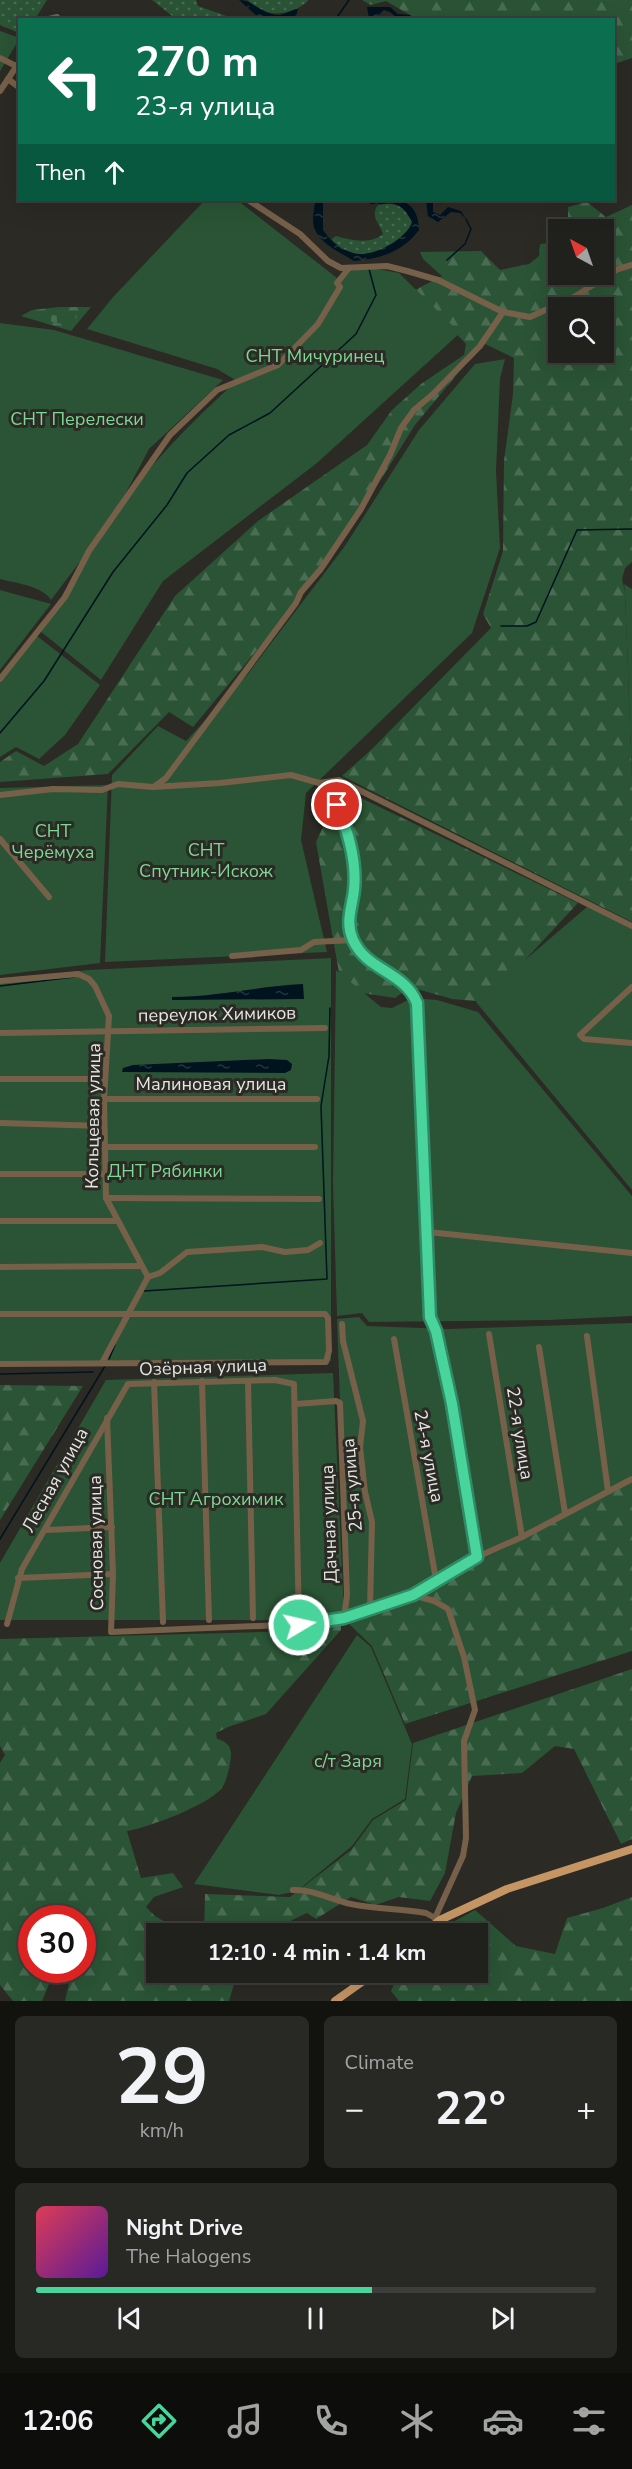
<!DOCTYPE html>
<html lang="en">
<head>
<meta charset="utf-8">
<style>
  body { margin:0; font-family:"Nunito Sans",sans-serif; background:#282825; color:#f1f3f6; height:100vh; display:flex; flex-direction:column; font-size:22px; white-space:nowrap }
  * { box-sizing:border-box; margin:0 }
  p { font-size:20px; color:#a2a3a3 }
  .icon { flex:none; width:33px; height:33px; fill:none; stroke:currentColor; stroke-width:2; stroke-linecap:round; stroke-linejoin:round }
  .map { position:relative; height:2001px; overflow:hidden }
  .panel { display:flex; flex-direction:column; gap:15px; padding:15px; background:#12120f; flex:1 }
  .panel>* { flex:none }
  .guide { position:absolute; left:18px; top:18px; width:597px; height:183px; border-radius:0px; box-shadow:0 6px 24px #0002,0 0 0 2px #3d3e3b; background:#0b6e4f; color:#fff; overflow:hidden }
  .needle { width:39px; rotate:320deg }
  .fabs { position:absolute; left:548px; top:219px; display:grid; gap:12px }
  .fabs a { display:grid; place-items:center; width:66px; height:66px; border-radius:0px; background:#20201c; box-shadow:0 6px 24px #0002,0 0 0 2px #3d3e3b; font-size:30px }
  .speed { position:absolute; left:18px; top:1905px; display:flex; gap:12px; font-size:30px; font-weight:700; text-align:center }
  .speed>* { display:grid; place-content:center; width:78px; height:78px; border-radius:50%; background:#20201c; box-shadow:0 6px 24px #0002,0 0 0 2px #3d3e3b; line-height:1 }
  .speed .limit { border:9px solid #d22; background:#fff; color:#111 }
  .pin { position:absolute; display:grid; place-items:center; width:51px; height:51px; color:#fff; margin:-26px; border:3px solid #fff; border-radius:50%; box-shadow:0 2px 6px #0007 }
  .me { position:absolute; width:66px; margin:-33px; rotate:81deg; stroke-linejoin:round; filter:drop-shadow(0 0 4px #0008) }
  .turn { display:flex; align-items:center; gap:21px; height:126px; padding:0 18px; font-size:27px }
  .turn .icon { width:78px; height:78px; stroke-width:2.5 }
  .turn b { display:block; font-size:42px; line-height:51px }
  .then { display:flex; align-items:center; height:57px; padding:0 18px; background:#0003; gap:12px; font-size:22px }
  .big { font-size:45px; font-weight:700; line-height:1.1 }
  .panel .tile { flex:1; display:flex; flex-direction:column; justify-content:center; gap:9px; min-width:0; padding:0 21px; border-radius:9px; background:#282825 }
  .panel .dial { align-items:center; gap:0 }
  .dial b { font-size:78px; line-height:1 }
  .song { display:flex; align-items:center; gap:18px }
  .cover { width:72px; height:72px; border-radius:9px; background:linear-gradient(135deg,hsl(350 70% 55%),hsl(270 70% 35%)) }
  .played { height:6px; border-radius:3px; background:linear-gradient(90deg,#49d49c 60%,#3d3e3b 60%) }
  .keys { display:flex; justify-content:space-around; direction:ltr }
  .heat { display:flex; justify-content:space-between; align-items:center; font-size:33px; direction:ltr }
  .panel .tiles { flex:1; display:grid; gap:15px; grid-template-columns:1fr 1fr }
  .tile:last-child { grid-column:span 2 }
  .trip { position:absolute; left:146px; top:1923px; width:342px; height:60px; border-radius:0px; background:#20201c; box-shadow:0 6px 24px #0002,0 0 0 2px #3d3e3b; font-weight:700; line-height:60px; text-align:center }
  .dock { display:flex; height:96px; justify-content:space-around; align-items:center; background:#0d0d0b; color:#a2a3a3 }
  .dock .icon { width:42px; height:42px }
  .dock .selected { color:#49d49c }
  .dock b { font-size:27px; color:#f1f3f6 }
  .map>svg:first-child { display:block }
  .grass { fill:url(#grass-dots) }
  .forest { fill:url(#forest-firs); fill-rule:evenodd }
  .cemetery { fill:url(#cemetery-stones) }
  .green { fill:#2a5435 }
  .water { fill:url(#water-ripples) }
  .lines { fill:none; stroke-linecap:round; stroke-linejoin:round }
  .stream { stroke:#00131f; stroke-width:1.5 }
  .minor { stroke:#776049; stroke-width:6 }
  .major { stroke:#c59564; stroke-width:8 }
  .route-casing { stroke:#2f8a65; stroke-width:15 }
  .route { stroke:#49d49c; stroke-width:10 }
  .labels { text-anchor:middle; stroke-width:6; stroke-linejoin:round; paint-order:stroke }
  .park-label { font-size:18px; fill:#7cd994; stroke:#2b2a25 }
  .street-label { font-size:18px; fill:#e5e5e2; stroke:#2b2a25 }
</style>
</head>
<body>
<div class="map">
<svg width="632" height="2001" viewBox="0 0 632 2001">
  <defs>
    <pattern id="grass-dots" width="8" height="8" patternUnits="userSpaceOnUse" patternTransform="scale(1.5)"><rect width="8" height="8" fill="#2a5435"/><path d="M2 2h.1M6 6h.1" fill="none" stroke="#496c52" stroke-width="1.8" stroke-linecap="round"/></pattern>
    <pattern id="forest-firs" width="22" height="20" patternUnits="userSpaceOnUse" patternTransform="scale(1.5)"><rect width="22" height="20" fill="#2a5435"/><path d="M5 1l3.5 6h-7zM16 11l3.5 6h-7z" fill="#496c52"/></pattern>
    <pattern id="cemetery-stones" width="16" height="16" patternUnits="userSpaceOnUse" patternTransform="scale(1.5)"><rect width="16" height="16" fill="#2a5435"/><path d="M2 7V4a2 2 0 0 1 4 0v3zM10 15v-3a2 2 0 0 1 4 0v3z" fill="#496c52"/></pattern>
    <pattern id="water-ripples" width="26" height="14" patternUnits="userSpaceOnUse" patternTransform="scale(1.5)"><rect width="26" height="14" fill="#00131f"/><path d="M2 4q2-2 4 0t4 0M15 11q2-2 4 0t4 0" fill="none" stroke="#25353f"/></pattern>
  </defs>
  <rect width="100%" height="100%" fill="#2b2a25"/>
  <!-- grass -->
  <g class="grass">
    <path d="M0,0H47L35,19L20,20L19,33L0,25Z"/>
    <path d="M152,0H196L198,6L235,19H176Z"/>
    <path d="M248,0H308V1C291,16 264,19 248,0Z"/>
    <path d="M389,203L405,208L413,222C407,239 373,258 355,254C347,252 336,245 331,240L336,236C351,240 370,245 383,234C379,222 369,215 379,204Z"/>
  </g>
  <!-- forest -->
  <g class="forest">
    <path d="M362,0H632V58L614,64V20L409,19L410,15L386,1L371,5Z"/>
    <path d="M587,202L606,217L632,205V562L625,568L622,579L625,592L632,778V922L342,776L373,748L491,628L483,614L503,551L504,461L513,394L514,358L483,343L415,425L326,567L193,727L169,712L108,774L0,782V762L16,751L44,766L78,744L175,596L258,521L367,445L392,410L421,384L464,355L466,344L415,290L442,276L423,259L420,252L481,251L500,270L529,264L539,256L540,244L558,242V274H603V230L578,229L568,221V207ZM558,308H603V352H558Z"/>
    <path d="M59,307H91L71,331L21,316L32,310Z"/>
    <path d="M332,784L578,903L486,1002L452,999L410,987L395,998L342,990L316,842L325,823L326,798Z"/>
    <path d="M0,1385L83,1386L0,1520Z"/>
    <path d="M632,1482V1651L405,1724L372,1646L348,1623L410,1597Z"/>
    <path d="M341,1623V1630L266,1714L228,1727L216,1733L217,1739C225,1741 231,1745 231,1754C231,1762 227,1780 223,1786C213,1804 147,1828 127,1831L141,1878L173,1873L183,1887L154,1897L146,1907L155,1916L184,1933L156,1934V1972L243,1973L234,1984L229,2001H65L72,1970H82V1918H32V1970H55L42,2001H13L0,1985V1763L5,1755L0,1746V1639L299,1631Z"/>
    <path d="M632,1669V1839L621,1844L574,1749L555,1746L522,1773L472,1776L456,1813L445,1873L430,1901L399,1897L375,1905L351,1897L316,1919L307,1913L292,1920L277,1933L204,1934L205,1894L290,1897L351,1850L373,1820L406,1800L413,1743Z"/>
    <path d="M632,1897V2001H399L391,1991L395,1982L405,1976L406,1973L477,1972V1934L433,1933L475,1910L516,1946L555,1954L567,1918L603,1908Z"/>
  </g>
  <!-- cemetery -->
  <path class="cemetery" d="M60,311H79L72,326L48,321L47,313Z"/>
  <!-- green -->
  <g class="green">
    <path d="M0,31L20,38L0,71Z"/>
    <path d="M205,200H237L337,278L355,265L399,273L460,333L317,463L163,581L101,680L40,631C74,577 107,521 147,472C175,439 205,409 237,381L217,369L87,329L114,296Z"/>
    <path d="M0,323L54,330L223,380L149,449L112,519L51,600C43,586 15,583 0,579Z"/>
    <path d="M505,359L500,379L496,471L500,548L472,633L306,793L301,840L327,952L105,962L112,775L158,726L186,741L247,675L345,546L419,430L475,364Z"/>
    <path d="M624,584L632,589V778L625,592Z"/>
    <path d="M0,590L51,604L0,670Z"/>
    <path d="M37,636L100,685L65,735L39,759L16,747L0,757V683Z"/>
    <path d="M108,785L100,963L0,975V788Z"/>
    <path d="M588,906L632,929V1190L476,1002Z"/>
    <path d="M331,958V1361L0,1366V980L88,970Z"/>
    <path d="M336,970L381,1007L392,1008L412,998L437,1000L478,1012L632,1196V1316L549,1320L369,1322L362,1313L337,1316L333,1184Z"/>
    <path d="M359,1317L367,1326L448,1329L632,1323V1482L410,1597L348,1623L337,1319Z"/>
    <path d="M333,1373L344,1612L304,1620H0V1563L106,1380Z"/>
    <path d="M357,1635L371,1647L412,1744L405,1799L372,1819L352,1846L297,1891L279,1895L194,1884Z"/>
  </g>
  <!-- water -->
  <g class="water">
    <path d="M239,0C253,0 263,15 279,15C286,14 291,10 298,9L296,16L297,19L258,17Z"/>
    <path d="M367,7H390L398,14L411,15L409,19H398L390,12L384,10L374,19H369Z"/>
    <path d="M315,200H323V230C331,241 340,249 353,253C371,259 407,239 412,222C395,188 380,214 365,200C392,199 418,194 419,230C403,252 379,259 354,261C338,251 313,241 313,220C313,213 315,206 315,200Z"/>
    <path d="M426,200H433V212L440,215L448,207L461,211L466,219L460,213L451,212L438,222L428,216Z"/>
    <path d="M303,984L304,999L172,1000V997C216,997 259,986 303,984Z"/>
    <path d="M269,1059L287,1060L292,1064L291,1070L285,1073L122,1072L123,1068L133,1065Z"/>
  </g>
  <g class="lines">
    <!-- stream -->
    <g class="stream">
      <path d="M335,20L349,0"/>
      <path d="M447,260L465,244L471,229L466,219"/>
      <path d="M501,626H527L536,622L577,530L632,529"/>
      <path d="M0,733L44,681L113,572L167,505L187,473L229,435L270,413L356,334L376,295L369,269"/>
      <path d="M0,986L74,977"/>
      <path d="M144,1291L327,1279L321,1106L329,1056L330,1008"/>
      <path d="M109,1359L115,1345"/>
      <path d="M0,1374L93,1372"/>
      <path d="M0,1539L105,1366"/>
    </g>
    <!-- minor -->
    <g class="minor">
      <path d="M45,20L57,17L59,20"/>
      <path d="M0,58L16,66"/>
      <path d="M8,79L20,88"/>
      <path d="M0,91L20,61"/>
      <path d="M156,200H161"/>
      <path d="M248,200L300,234L328,261L341,268L387,266L407,271L438,280L503,312L530,317L574,297L618,269L632,265"/>
      <path d="M0,679L65,597L89,551L170,435L217,390L278,365L318,324L340,287L337,283L349,268"/>
      <path d="M319,783C345,807 358,854 354,889C353,907 345,921 353,939C366,971 404,971 417,1003L430,1317L436,1331L452,1404L477,1557"/>
      <path d="M155,786L166,778L296,603L301,592L320,570L361,509L390,455L401,428L414,410L433,394L480,346L503,312"/>
      <path d="M0,795L53,789L102,790L118,784L153,787L220,783L291,775L319,783L339,780L632,926"/>
      <path d="M0,839L49,897"/>
      <path d="M232,956L301,950L314,942L353,940"/>
      <path d="M0,981L78,974L89,979L95,986L109,1016L104,1099L106,1198L148,1277L102,1363"/>
      <path d="M632,987L580,1035L584,1039L632,1043"/>
      <path d="M0,1033L325,1028"/>
      <path d="M0,1079H105"/>
      <path d="M104,1099H317"/>
      <path d="M0,1123L104,1126"/>
      <path d="M105,1147H315"/>
      <path d="M0,1174H105"/>
      <path d="M106,1198L319,1199"/>
      <path d="M0,1221H117"/>
      <path d="M428,1232L632,1253"/>
      <path d="M0,1267L141,1266"/>
      <path d="M148,1277L160,1273L187,1252L262,1247L285,1252L308,1250L320,1243"/>
      <path d="M0,1314H325L328,1318L329,1351L326,1362L0,1364"/>
      <path d="M342,1324L343,1341L363,1421L360,1447L365,1492L372,1522L370,1610"/>
      <path d="M489,1334L522,1537"/>
      <path d="M587,1336L608,1491"/>
      <path d="M394,1339L436,1580"/>
      <path d="M539,1347L565,1513"/>
      <path d="M202,1381L209,1620"/>
      <path d="M248,1381L253,1618"/>
      <path d="M154,1382L163,1622"/>
      <path d="M296,1404L336,1401L340,1403L347,1595L344,1618"/>
      <path d="M107,1418L113,1574L111,1632L306,1624L344,1618L413,1595L434,1601L448,1609L464,1657L475,1710L464,1741L466,1838L463,1856L435,1918L437,1922"/>
      <path d="M46,1527L47,1530L112,1527"/>
      <path d="M18,1578L113,1574"/>
      <path d="M413,1595L477,1557L522,1537L632,1479"/>
      <path d="M7,1624L22,1569L128,1384L275,1380L294,1384L299,1625"/>
      <path d="M293,1890C315,1889 335,1902 356,1905C379,1909 403,1909 426,1913L435,1918"/>
    </g>
    <!-- major -->
    <g class="major">
      <path d="M422,1934L440,1920L507,1889L632,1849"/>
      <path d="M335,2001L376,1972"/>
    </g>
  </g>
  <g class="lines">
    <!-- route casing -->
    <g class="route-casing">
      <path id="route" d="M299,1625L344,1618L413,1595L477,1557L452,1404L436,1331L430,1317L417,1003C404,971 367,971 353,940C345,922 352,908 354,890C357,862 348,831 337,805"/>
    </g>
    <!-- route -->
    <use href="#route" class="route"/>
  </g>
  <g class="labels">
    <!-- park labels -->
    <g class="park-label">
      <text x="315" y="362">СНТ Мичуринец</text>
      <text x="77" y="425">СНТ Перелески</text>
      <text x="53" y="837">СНТ<tspan x="53" dy="21">Черёмуха</tspan></text>
      <text x="206" y="856">СНТ<tspan x="206" dy="21">Спутник-Искож</tspan></text>
      <text x="165" y="1177">ДНТ Рябинки</text>
      <text x="216" y="1505">СНТ Агрохимик</text>
      <text x="348" y="1767">с/т Заря</text>
    </g>
    <!-- street labels -->
    <g class="street-label">
      <text transform="translate(217 1014) rotate(-1)" y="6">переулок Химиков</text>
      <text x="211" y="1090">Малиновая улица</text>
      <text transform="translate(93 1116) rotate(-89)" y="6">Кольцевая улица</text>
      <text transform="translate(203 1367) rotate(-2)" y="6">Озёрная улица</text>
      <text transform="translate(520 1433) rotate(81)" y="6">22-я улица</text>
      <text transform="translate(429 1456) rotate(79)" y="6">24-я улица</text>
      <text transform="translate(55 1480) rotate(-61)" y="6">Лесная улица</text>
      <text transform="translate(352 1485) rotate(-95)" y="6">25-я улица</text>
      <text transform="translate(329 1524) rotate(-92)" y="6">Дачная улица</text>
      <text transform="translate(96 1543) rotate(-91)" y="6">Сосновая улица</text>
    </g>
  </g>
</svg>
<div class="fabs">
<a><svg class="needle" viewBox="-14 -14 28 28"><path d="M0-13l5 13h-10z" fill="#e53935"/><path d="M0 13l5-13h-10z" fill="#a2a3a3"/></svg></a>
<a><svg class="icon" aria-label="search" viewBox="0 0 24 24"><circle cx="10" cy="10" r="6"/><path d="M15 15l6 6"/></svg></a>
</div>
<div class="speed"><div class="limit">30</div></div>
<div class="pin" style="left:337px;top:805px;background:#d93025"><svg class="icon" aria-label="arrive" viewBox="0 0 24 24"><path d="M6 21V4h12l-3 4 3 4H6"/></svg></div>
<svg class="me" style="left:299px;top:1625px" viewBox="-20 -20 40 40"><circle r="17" fill="#49d49c" stroke="#fff" stroke-width="3"/><path d="M0-11L8 9 0 5-8 9z" fill="#fff"/></svg>
<div class="trip">12:10 · 4 min · 1.4 km</div>
<div class="guide">
<div class="turn"><svg class="icon" aria-label="left" viewBox="0 0 24 24"><path d="M17 20v-9H6M10 6l-5 5 5 5"/></svg><div><b>270 m</b>23-я улица</div></div>
<div class="then">Then<svg class="icon" aria-label="ahead" viewBox="0 0 24 24"><path d="M12 20V5M6 11l6-6 6 6"/></svg></div>
</div>
</div>
<section class="panel">
<div class="tiles">
<div class="tile dial"><b>29</b><p>km/h</p></div>
<div class="tile"><p>Climate</p>
<div class="heat"><a>−</a><b class="big">22°</b><a>+</a></div>
</div>
<div class="tile">
<div class="song"><i class="cover"></i><div><b>Night Drive</b><p>The Halogens</p></div></div>
<div class="played"></div>
<div class="keys"><svg class="icon" aria-label="previous" viewBox="0 0 24 24"><path d="M18 5L8 12l10 7zM5 5v14"/></svg><svg class="icon" aria-label="pause" viewBox="0 0 24 24"><path d="M8 5v14M16 5v14"/></svg><svg class="icon" aria-label="next" viewBox="0 0 24 24"><path d="M6 5l10 7-10 7zM19 5v14"/></svg></div>
</div>
</div>
</section>
<nav class="dock">
<b>12:06</b>
<svg class="icon selected" aria-label="directions" viewBox="0 0 24 24"><path d="M12 3l9 9-9 9-9-9zM9 14v-3h6M13 9l2 2-2 2"/></svg>
<svg class="icon" aria-label="music" viewBox="0 0 24 24"><path d="M9 18V5l10-2v13"/><circle cx="6" cy="18" r="3"/><circle cx="16" cy="16" r="3"/></svg>
<svg class="icon" aria-label="phone" viewBox="0 0 24 24"><path d="M5 4h4l2 5-3 2q2 4 5 5l2-3 5 2v4C11 20 4 13 5 4z"/></svg>
<svg class="icon" aria-label="climate" viewBox="0 0 24 24"><path d="M12 3v18M4 7l16 10M4 17L20 7"/></svg>
<svg class="icon" aria-label="car" viewBox="0 0 24 24"><path d="M5 17H2v-5l4-1 3-4h7l3 4 3 1v5h-3M9 17h6M6 11h13"/><circle cx="7" cy="17" r="2"/><circle cx="17" cy="17" r="2"/></svg>
<svg class="icon" aria-label="filters" viewBox="0 0 24 24"><path d="M4 7h16M4 17h16"/><circle cx="9" cy="7" r="2"/><circle cx="15" cy="17" r="2"/></svg>
</nav>
</body>
</html>
